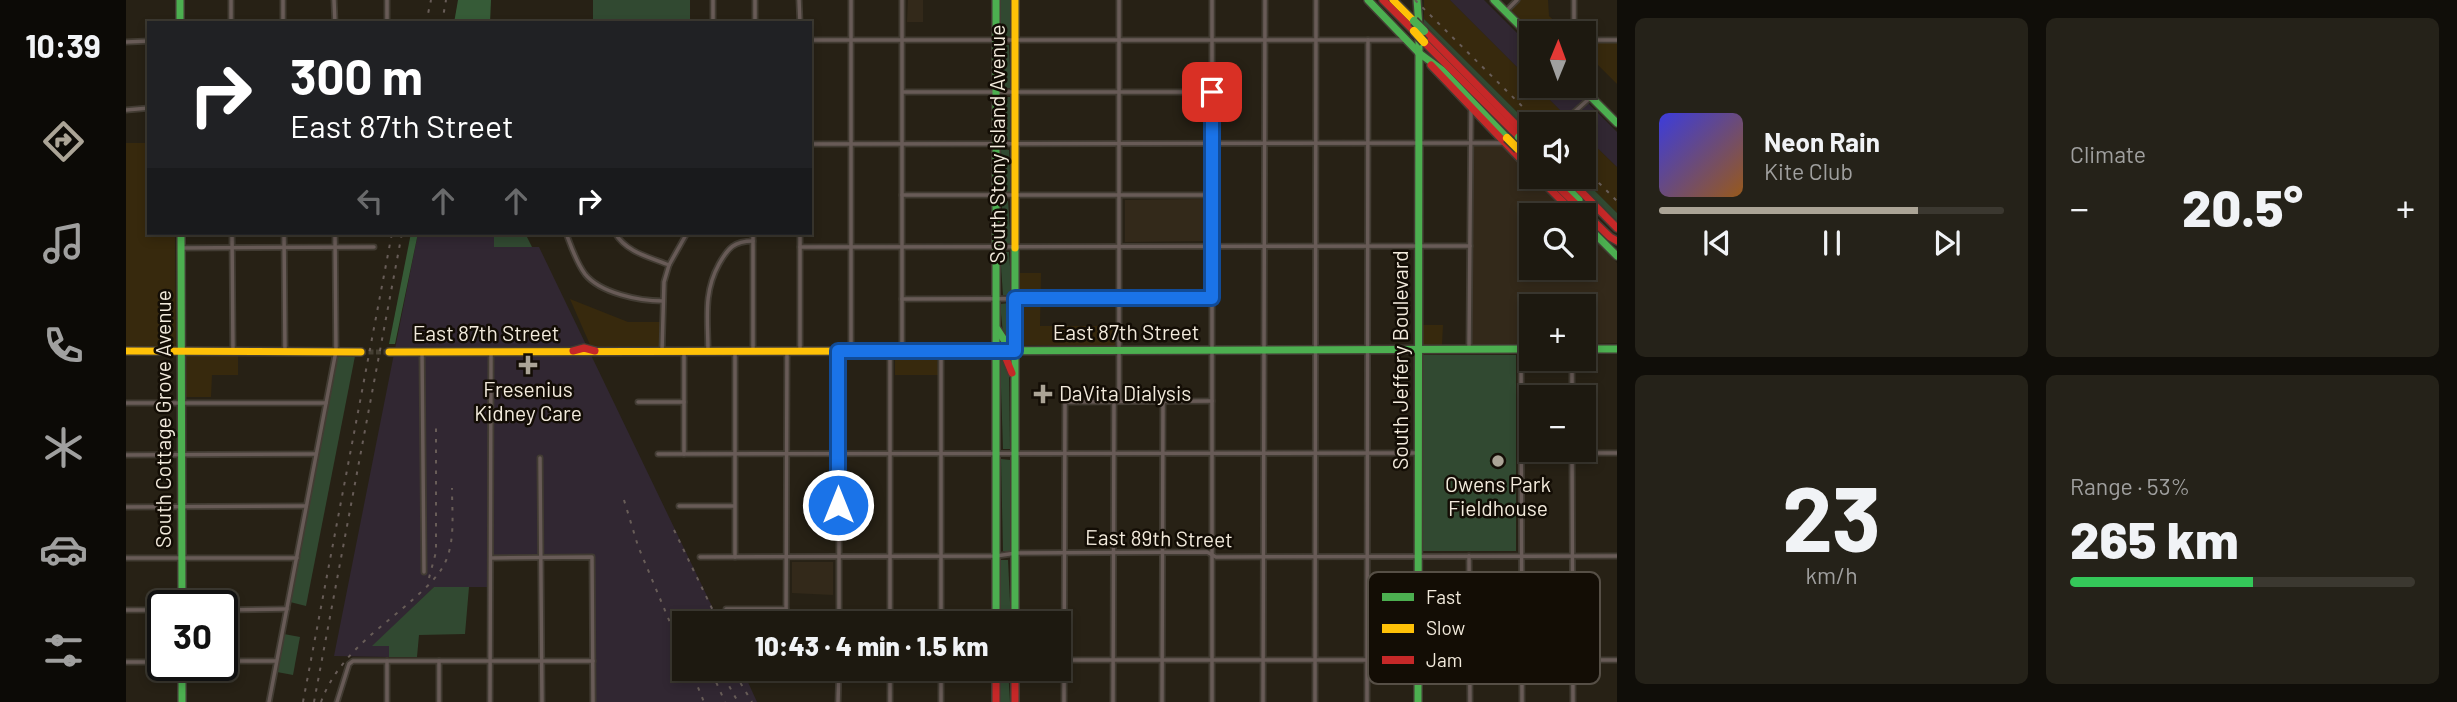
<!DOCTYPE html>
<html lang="en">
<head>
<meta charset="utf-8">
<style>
  body { margin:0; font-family:Barlow,sans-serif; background:#252219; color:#f1f3f6; height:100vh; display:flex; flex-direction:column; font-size:26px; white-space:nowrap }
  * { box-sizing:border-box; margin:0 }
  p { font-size:23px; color:#a0a09f }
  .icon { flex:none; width:38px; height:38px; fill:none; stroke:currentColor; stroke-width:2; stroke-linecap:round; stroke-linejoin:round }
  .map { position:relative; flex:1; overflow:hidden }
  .drawer { display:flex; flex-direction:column; gap:18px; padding:18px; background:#100e09; width:840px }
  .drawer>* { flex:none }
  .guide { position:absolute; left:21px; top:21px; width:665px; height:214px; border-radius:0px; box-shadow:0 4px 10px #0003,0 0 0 2px #3b3830; background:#202124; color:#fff; overflow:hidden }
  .needle { width:46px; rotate:1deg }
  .controls { position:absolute; left:1393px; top:21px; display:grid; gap:14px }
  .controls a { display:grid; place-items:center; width:77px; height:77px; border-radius:0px; background:#1d1910; box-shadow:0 4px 10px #0003,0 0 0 2px #3b3830; font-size:35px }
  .speed { position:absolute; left:21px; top:590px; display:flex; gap:14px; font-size:35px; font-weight:700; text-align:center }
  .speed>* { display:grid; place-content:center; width:91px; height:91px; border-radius:50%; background:#1d1910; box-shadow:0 4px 10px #0003,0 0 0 2px #3b3830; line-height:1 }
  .speed .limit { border:4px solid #111; border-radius:10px; background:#fff; color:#111 }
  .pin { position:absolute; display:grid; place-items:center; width:60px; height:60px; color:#fff; margin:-30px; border-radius:14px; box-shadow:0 4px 10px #0006 }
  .me { position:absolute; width:77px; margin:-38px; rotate:0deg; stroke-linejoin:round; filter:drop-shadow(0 0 5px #0008) }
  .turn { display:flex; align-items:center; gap:24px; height:147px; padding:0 28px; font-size:32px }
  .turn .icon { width:91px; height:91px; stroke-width:2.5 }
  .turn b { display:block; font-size:49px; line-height:60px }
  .lanes { display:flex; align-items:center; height:66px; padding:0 28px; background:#0003; justify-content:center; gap:35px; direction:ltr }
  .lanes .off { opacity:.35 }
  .big { font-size:52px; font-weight:800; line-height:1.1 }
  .drawer .widget { flex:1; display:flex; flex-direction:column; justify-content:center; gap:10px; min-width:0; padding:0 24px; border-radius:10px; background:#252219 }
  .drawer .dial { align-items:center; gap:0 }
  .dial b { font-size:91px; line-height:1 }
  .song { display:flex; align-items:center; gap:21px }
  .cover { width:84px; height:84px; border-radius:10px; background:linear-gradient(135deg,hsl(240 70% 55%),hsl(30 70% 35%)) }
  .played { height:7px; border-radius:4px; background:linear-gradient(90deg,#aba496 75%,#3b3830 75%) }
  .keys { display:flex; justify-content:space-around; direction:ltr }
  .heat { display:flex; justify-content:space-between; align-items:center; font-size:38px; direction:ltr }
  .charge { height:10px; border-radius:5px; background:linear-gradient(90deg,#34c759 53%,#3b3830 0) }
  .drawer .tiles { flex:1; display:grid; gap:18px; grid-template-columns:repeat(2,1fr) }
  .trip { position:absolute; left:546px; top:611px; width:399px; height:70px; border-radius:0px; background:#1d1910; box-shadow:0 4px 10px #0003,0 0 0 2px #3b3830; font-weight:800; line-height:70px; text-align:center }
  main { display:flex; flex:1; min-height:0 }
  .dock { display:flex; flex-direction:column; width:126px; justify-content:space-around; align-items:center; background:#0c0a06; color:#a0a09f }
  .dock .icon { width:49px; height:49px }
  .dock .on { color:#aba496 }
  .dock b { font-size:32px; color:#f1f3f6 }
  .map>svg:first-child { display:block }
  .built { fill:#37290d }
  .industrial { fill:#312732 }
  .education { fill:#33291a }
  .green { fill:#314931 }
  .forest { fill:#365b37 }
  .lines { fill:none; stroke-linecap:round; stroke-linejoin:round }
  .secondary-tunnel { stroke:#453f33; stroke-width:5; stroke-dasharray:5 2.5; stroke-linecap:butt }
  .street-casing { stroke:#423c33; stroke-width:7 }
  .fast-casing { stroke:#423c33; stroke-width:10 }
  .slow-casing { stroke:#423c33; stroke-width:10 }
  .jam-casing { stroke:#423c33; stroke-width:10 }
  .street { stroke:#685b57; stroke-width:3.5 }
  .fast { stroke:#4caf50; stroke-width:7 }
  .slow { stroke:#ffc107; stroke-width:7 }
  .jam { stroke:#c62828; stroke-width:7 }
  .rail { stroke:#685d58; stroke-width:2; stroke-dasharray:3.5 7; stroke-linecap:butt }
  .fast-bridge-casing { stroke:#423c33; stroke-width:11; stroke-linecap:butt }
  .slow-bridge-casing { stroke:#423c33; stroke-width:11; stroke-linecap:butt }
  .fast-bridge { stroke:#4caf50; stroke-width:8 }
  .slow-bridge { stroke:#ffc107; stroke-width:8 }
  .route-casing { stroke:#114b97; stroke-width:18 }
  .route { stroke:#1a73e8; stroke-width:12 }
  .poi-dot { fill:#aba496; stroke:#130d05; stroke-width:2.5 }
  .labels { text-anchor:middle; stroke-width:5; stroke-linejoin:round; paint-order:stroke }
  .street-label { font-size:21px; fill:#f2eadc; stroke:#130d05 }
  .poi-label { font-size:21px; fill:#f2eadc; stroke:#130d05 }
  .key { fill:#130d05; stroke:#564f46; stroke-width:2 }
  .key-label { font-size:19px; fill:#f2eadc }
</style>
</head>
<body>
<main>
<nav class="dock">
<b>10:39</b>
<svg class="icon on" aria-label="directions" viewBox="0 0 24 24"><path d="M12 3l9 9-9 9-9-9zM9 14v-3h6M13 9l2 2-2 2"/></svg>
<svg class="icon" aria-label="music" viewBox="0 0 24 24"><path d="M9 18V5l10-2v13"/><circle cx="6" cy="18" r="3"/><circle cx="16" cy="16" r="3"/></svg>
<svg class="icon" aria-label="phone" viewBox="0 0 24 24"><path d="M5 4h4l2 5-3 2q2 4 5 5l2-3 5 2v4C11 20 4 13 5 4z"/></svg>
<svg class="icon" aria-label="climate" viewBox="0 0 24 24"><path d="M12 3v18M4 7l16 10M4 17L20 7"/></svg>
<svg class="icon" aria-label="car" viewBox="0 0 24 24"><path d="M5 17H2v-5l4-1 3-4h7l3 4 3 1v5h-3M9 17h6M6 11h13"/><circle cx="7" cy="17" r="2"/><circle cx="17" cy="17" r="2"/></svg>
<svg class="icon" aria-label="filters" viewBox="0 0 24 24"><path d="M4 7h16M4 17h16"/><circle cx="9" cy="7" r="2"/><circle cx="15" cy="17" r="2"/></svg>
</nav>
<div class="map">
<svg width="1491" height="702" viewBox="0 0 1491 702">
  <rect width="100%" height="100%" fill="#272115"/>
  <!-- built -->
  <g class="built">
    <path d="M1298,0H1324L1405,81V86H1410L1439,115L1430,124H1405V126L1298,19Z"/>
    <path d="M1393,0H1422L1423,16L1441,33H1408L1384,9Z"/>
    <path d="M1458,42H1491V84L1458,51Z"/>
    <path d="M1458,135L1491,167V213L1455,177H1458Z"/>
    <path d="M0,143H23V233H49L50,347H0Z"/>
    <path d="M893,273H915L914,326H989V346L893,345Z"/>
    <path d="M444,299L502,322H536V346L465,347Z"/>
    <path d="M1296,325H1317L1316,345H1296Z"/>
    <path d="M60,354H112V375H86L85,397H60Z"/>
    <path d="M769,355H811L812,375H769Z"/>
  </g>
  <!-- industrial -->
  <g class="industrial">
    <path d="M1324,0H1358L1405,47V81Z"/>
    <path d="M1410,86H1445L1459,99L1435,122L1439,115Z"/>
    <path d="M1462,103L1491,132V167L1458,135V124H1441Z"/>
    <path d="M292,233L368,236L369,247H413L594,623H558V668L616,669L631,702H469L468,558L362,560L361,587H308L247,646H263V657L208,656Z"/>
  </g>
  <!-- education -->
  <g class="education">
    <path d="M782,0H797V22H781Z"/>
    <path d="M1346,145L1377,146L1445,215H1405V268H1458V228L1491,263V343L1458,344V306H1405V344L1346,345Z"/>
    <path d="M1081,199V241L999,242V200Z"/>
    <path d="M666,562H707V595L666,593Z"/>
  </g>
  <!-- green -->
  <g class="green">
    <rect x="467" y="0" width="97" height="23"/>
    <path d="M875,0H884L885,37L875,36Z"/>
    <path d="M1298,19L1405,126V133L1298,24Z"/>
    <path d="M876,45H883L885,88H877Z"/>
    <path d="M876,97H884L885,140H877Z"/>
    <path d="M875,149L883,150L885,192H877Z"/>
    <path d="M1447,177H1455L1491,213V221Z"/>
    <path d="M876,201H882L885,244L875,243Z"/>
    <path d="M368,233H399L406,247H368Z"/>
    <path d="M874,252H883L886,295H877Z"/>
    <path d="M883,303L886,347L877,333L874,304Z"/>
    <rect x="1297" y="355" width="93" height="196"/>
    <path d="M214,356H229L180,606L164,602L211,358Z"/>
    <path d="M874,357H878L883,369L884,449H877Z"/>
    <path d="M875,459L884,460V551H877Z"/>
    <path d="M875,560H882L885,623H874Z"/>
    <path d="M308,587H343L339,634L293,635L291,657H263V646H246Z"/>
    <path d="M158,634L174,637L167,675L151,672Z"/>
    <path d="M873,669H882L884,702H873Z"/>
  </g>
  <!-- forest -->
  <g class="forest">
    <path d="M332,0H365L364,23H328Z"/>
    <path d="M285,233H292L269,344H263Z"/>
  </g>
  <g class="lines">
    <!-- secondary-tunnel -->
    <path class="secondary-tunnel" d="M235,352H263"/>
    <!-- street casing -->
    <g class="street-casing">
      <g id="street">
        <path d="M105,0V23"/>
        <path d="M157,0V23"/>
        <path d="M208,0L209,23"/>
        <path d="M261,0V23"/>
        <path d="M629,0V23"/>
        <path d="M673,0L674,23"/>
        <path d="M1380,11L1391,0"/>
        <path d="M587,23V0"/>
        <path d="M1448,33V0"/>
        <path d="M684,40H1281"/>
        <path d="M1458,40H1491"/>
        <path d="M0,42L23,41"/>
        <path d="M777,92H1086"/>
        <path d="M0,110L23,108"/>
        <path d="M1435,124L1465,97"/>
        <path d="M684,144L1379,143"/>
        <path d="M776,195H1086"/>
        <path d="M106,233L107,351"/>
        <path d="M158,233L159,351"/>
        <path d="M440,233C445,246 450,262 459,274C474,293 513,301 537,301"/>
        <path d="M489,233C500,252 523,257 543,265"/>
        <path d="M627,233V351"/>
        <path d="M674,233V351"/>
        <path d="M674,247L1344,246"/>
        <path d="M55,248L248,247"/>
        <path d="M776,299L1086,298"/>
        <path d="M1343,348L1345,109"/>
        <path d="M1395,349L1396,702"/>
        <path d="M296,351L298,572"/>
        <path d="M536,351L538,282L543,265L561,233"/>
        <path d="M582,351C582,319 577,293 593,264C602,248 608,241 627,241"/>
        <path d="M713,351V623"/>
        <path d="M725,351V0"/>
        <path d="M776,351V0"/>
        <path d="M1446,359V397"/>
        <path d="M993,400V0"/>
        <path d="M512,402H558"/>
        <path d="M0,403H200"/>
        <path d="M1446,450L1447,702"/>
        <path d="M1395,453H1491"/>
        <path d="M532,454L1292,453"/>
        <path d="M558,454V351"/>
        <path d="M0,455L190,454"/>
        <path d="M414,458L416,702"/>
        <path d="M553,506H608"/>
        <path d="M0,507L180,506"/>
        <path d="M1343,556L1344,702"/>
        <path d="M574,557L870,556L890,553L1081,552L1090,557L1491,556"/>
        <path d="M609,557V352"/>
        <path d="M0,558H171"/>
        <path d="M365,558L466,557L467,702"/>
        <path d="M600,609H660"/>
        <path d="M0,610H37"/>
        <path d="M96,610L161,609"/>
        <path d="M660,623L661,351"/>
        <path d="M764,623V351"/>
        <path d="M815,623V351"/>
        <path d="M933,660H1491"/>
        <path d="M96,661H150"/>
        <path d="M313,661V702"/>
        <path d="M0,662H37"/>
        <path d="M143,702L210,351L209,233"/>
        <path d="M211,702L223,664L227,661H467"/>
        <path d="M261,702V661"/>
        <path d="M364,702L365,351"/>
        <path d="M712,702L713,668"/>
        <path d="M764,702V668"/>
        <path d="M815,702V668"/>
        <path d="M938,702L939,402L1086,401"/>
        <path d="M987,702L988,401"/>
        <path d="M1036,702L1037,401"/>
        <path d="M1086,702V0"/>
        <path d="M1137,702L1139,0"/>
        <path d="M1189,702L1190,0"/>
        <path d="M1241,702L1242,40"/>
      </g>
    </g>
    <!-- fast casing -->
    <g class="fast-casing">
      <g id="fast">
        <path d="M54,0V23"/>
        <path d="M870,0V623"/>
        <path d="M1242,0L1293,53"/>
        <path d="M1291,0L1293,27"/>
        <path d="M1368,0L1405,37"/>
        <path d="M1293,53L1316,70L1381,138"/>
        <path d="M1454,86L1491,123"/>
        <path d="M1431,177L1453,200"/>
        <path d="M1458,223L1491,256"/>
        <path d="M55,233L56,606"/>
        <path d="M889,248V623"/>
        <path d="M871,329L884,349L889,351"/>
        <path d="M1458,349H1491"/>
        <path d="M827,351L1405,349"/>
        <path d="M56,665V702"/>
        <path d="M1292,702L1293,37"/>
      </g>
    </g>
    <!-- slow casing -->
    <g class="slow-casing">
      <g id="slow">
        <path d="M889,0V248"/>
        <path d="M1267,0L1288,21"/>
        <path d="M1392,149L1405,161"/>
        <path d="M0,351L235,352"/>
        <path d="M263,352L827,351"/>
      </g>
    </g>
    <!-- jam casing -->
    <g class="jam-casing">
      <g id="jam">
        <path d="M1257,0L1288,31"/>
        <path d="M1298,31L1405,140"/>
        <path d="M1298,42L1393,137"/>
        <path d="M1305,65L1405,170"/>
        <path d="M1412,177L1450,215"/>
        <path d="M1422,177L1484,237L1491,241"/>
        <path d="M1441,177L1491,228"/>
        <path d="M447,351L458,348L469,351"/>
        <path d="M871,351L879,356L886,373"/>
        <path d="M870,668V702"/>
        <path d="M889,668V702"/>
      </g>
    </g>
    <!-- street -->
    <use href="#street" class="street"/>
    <!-- fast -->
    <use href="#fast" class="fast"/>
    <!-- slow -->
    <use href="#slow" class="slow"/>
    <!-- jam -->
    <use href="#jam" class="jam"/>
    <!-- rail -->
    <g class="rail">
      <path d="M1289,0L1414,124"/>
      <path d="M300,23L305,0"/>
      <path d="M316,23L320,0"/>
      <path d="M1458,168L1491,201"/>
      <path d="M498,500L512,546L558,656"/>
      <path d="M548,530L593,623"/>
      <path d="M303,578L310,552V424"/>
      <path d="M564,668L578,702"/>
      <path d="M593,668L612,702"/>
      <path d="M600,668L612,679L626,702"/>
      <path d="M586,673L599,702"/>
      <path d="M177,702L266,233"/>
      <path d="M188,702L276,233"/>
      <path d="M195,702C211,658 249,632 283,603C297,590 314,577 321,558C329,537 326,511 326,488"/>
    </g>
    <!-- fast-bridge casing -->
    <g class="fast-bridge-casing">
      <g id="fast-bridge">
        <path d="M1288,21L1298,31"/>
        <path d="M1393,137L1404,148"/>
      </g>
    </g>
    <!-- slow-bridge casing -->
    <g class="slow-bridge-casing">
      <g id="slow-bridge">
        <path d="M1288,31L1298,42"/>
        <path d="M1381,138L1392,149"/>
      </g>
    </g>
    <!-- fast-bridge -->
    <use href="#fast-bridge" class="fast-bridge"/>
    <!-- slow-bridge -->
    <use href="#slow-bridge" class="slow-bridge"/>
  </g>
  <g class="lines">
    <!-- route casing -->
    <g class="route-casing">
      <path id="route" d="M712,505V351H889V298H1086V92"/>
    </g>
    <!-- route -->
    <use href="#route" class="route"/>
  </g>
  <!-- markers -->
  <g class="poi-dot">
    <path d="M398.5 354.5h7v7h7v7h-7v7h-7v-7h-7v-7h7z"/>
    <path d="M913.5 383.5h7v7h7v7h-7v7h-7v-7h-7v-7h7z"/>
    <circle cx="1372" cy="461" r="7"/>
  </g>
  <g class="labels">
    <!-- street labels -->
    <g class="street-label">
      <text transform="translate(872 144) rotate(-90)" y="7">South Stony Island Avenue</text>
      <text x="1000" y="340">East 87th Street</text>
      <text x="360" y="341">East 87th Street</text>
      <text transform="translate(1275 360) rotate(-90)" y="7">South Jeffery Boulevard</text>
      <text transform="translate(38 419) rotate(-90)" y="7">South Cottage Grove Avenue</text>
      <text transform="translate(1033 539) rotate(1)" y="7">East 89th Street</text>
    </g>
    <!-- poi labels -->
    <g class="poi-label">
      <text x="402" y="397">Fresenius<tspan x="402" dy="24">Kidney Care</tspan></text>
      <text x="933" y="401" text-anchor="start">DaVita Dialysis</text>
      <text x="1372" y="492">Owens Park<tspan x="1372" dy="24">Fieldhouse</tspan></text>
    </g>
  </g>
  <!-- legend -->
  <rect x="1242" y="572" width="232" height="112" rx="10" class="key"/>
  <rect x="1256" y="593" width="32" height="8" fill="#4caf50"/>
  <rect x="1256" y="624" width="32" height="9" fill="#ffc107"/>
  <rect x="1256" y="656" width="32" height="8" fill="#c62828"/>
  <g class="key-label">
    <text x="1300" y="604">Fast</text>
    <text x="1300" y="635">Slow</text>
    <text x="1300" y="667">Jam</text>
  </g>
</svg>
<div class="controls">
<a><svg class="needle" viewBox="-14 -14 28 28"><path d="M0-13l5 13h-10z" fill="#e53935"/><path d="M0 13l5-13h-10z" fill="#a0a09f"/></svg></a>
<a><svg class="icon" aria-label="sound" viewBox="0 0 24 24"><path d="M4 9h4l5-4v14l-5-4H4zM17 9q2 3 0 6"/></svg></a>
<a><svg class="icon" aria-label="search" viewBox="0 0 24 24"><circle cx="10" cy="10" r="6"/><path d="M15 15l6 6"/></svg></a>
<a>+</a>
<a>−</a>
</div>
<div class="speed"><div class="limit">30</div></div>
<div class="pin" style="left:1086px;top:92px;background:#d93025"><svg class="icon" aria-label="arrive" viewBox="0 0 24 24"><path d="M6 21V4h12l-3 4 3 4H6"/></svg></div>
<svg class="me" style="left:712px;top:505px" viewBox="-20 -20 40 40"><circle r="17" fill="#1a73e8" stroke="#fff" stroke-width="3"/><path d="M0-11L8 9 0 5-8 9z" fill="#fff"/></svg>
<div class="trip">10:43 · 4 min · 1.5 km</div>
<div class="guide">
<div class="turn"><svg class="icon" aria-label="right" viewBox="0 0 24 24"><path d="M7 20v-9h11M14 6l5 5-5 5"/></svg><div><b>300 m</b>East 87th Street</div></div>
<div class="lanes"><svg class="icon off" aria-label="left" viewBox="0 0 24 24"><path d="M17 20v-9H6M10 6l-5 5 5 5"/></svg><svg class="icon off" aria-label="ahead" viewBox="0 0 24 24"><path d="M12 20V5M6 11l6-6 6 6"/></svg><svg class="icon off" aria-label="ahead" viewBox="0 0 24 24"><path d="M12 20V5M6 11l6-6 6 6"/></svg><svg class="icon" aria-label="right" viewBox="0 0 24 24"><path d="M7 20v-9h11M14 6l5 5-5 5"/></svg></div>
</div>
</div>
<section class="drawer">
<div class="tiles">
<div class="widget">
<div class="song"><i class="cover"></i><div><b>Neon Rain</b><p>Kite Club</p></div></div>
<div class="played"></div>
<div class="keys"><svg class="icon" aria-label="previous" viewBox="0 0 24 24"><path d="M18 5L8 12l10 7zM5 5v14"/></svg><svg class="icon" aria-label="pause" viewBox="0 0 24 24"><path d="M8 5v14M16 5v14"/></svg><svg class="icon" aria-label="next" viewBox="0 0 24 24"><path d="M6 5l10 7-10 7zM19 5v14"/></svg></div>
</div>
<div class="widget"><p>Climate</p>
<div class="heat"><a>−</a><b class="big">20.5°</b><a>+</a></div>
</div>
<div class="widget dial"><b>23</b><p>km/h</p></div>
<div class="widget"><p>Range · 53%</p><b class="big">265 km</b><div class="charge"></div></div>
</div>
</section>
</main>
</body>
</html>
